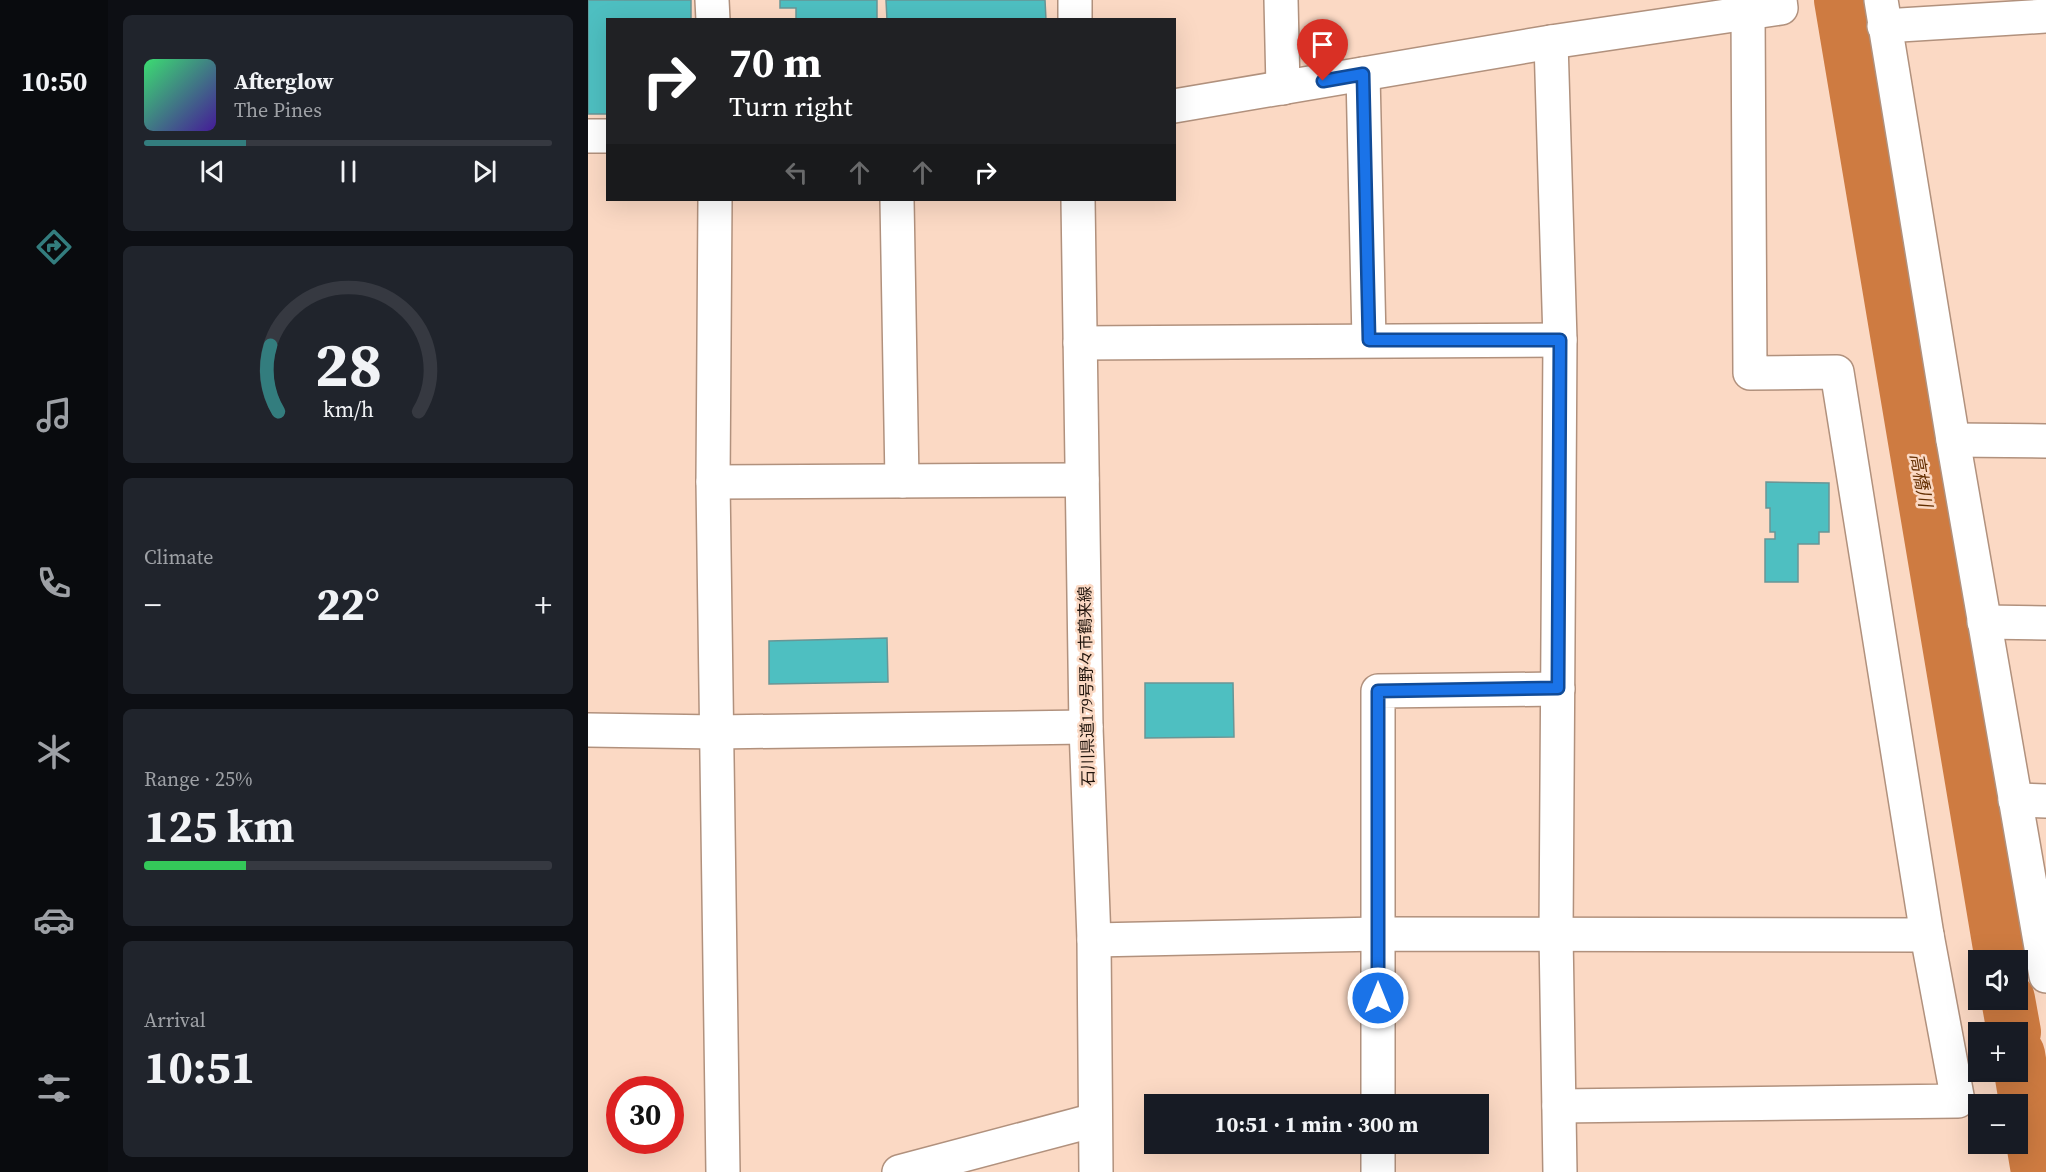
<!DOCTYPE html>
<html lang="en">
<head>
<meta charset="utf-8">
<style>
  body { margin:0; font-family:"Source Serif 4","Noto Sans JP",serif; background:#20242c; color:#f1f3f6; height:100vh; display:flex; flex-direction:column; font-size:22px; white-space:nowrap }
  * { box-sizing:border-box; margin:0 }
  p { font-size:20px; color:#9ea1a6 }
  .icon { flex:none; width:33px; height:33px; fill:none; stroke:currentColor; stroke-width:2; stroke-linecap:round; stroke-linejoin:round }
  .map { position:relative; flex:1; overflow:hidden }
  .panel { display:flex; flex-direction:column; gap:15px; padding:15px; background:#0d0f14; width:480px }
  .panel>* { flex:none }
  .top-card { position:absolute; left:18px; top:18px; width:570px; height:183px; border-radius:0px; box-shadow:0 6px 24px #0002; background:#202124; color:#fff; overflow:hidden }
  .buttons { position:absolute; left:1380px; top:950px; display:grid; gap:12px }
  .buttons a { display:grid; place-items:center; width:60px; height:60px; border-radius:0px; background:#171b24; box-shadow:0 6px 24px #0002; font-size:30px }
  .speed { position:absolute; left:18px; top:1076px; display:flex; gap:12px; font-size:30px; font-weight:700; text-align:center }
  .speed>* { display:grid; place-content:center; width:78px; height:78px; border-radius:50%; background:#171b24; box-shadow:0 6px 24px #0002; line-height:1 }
  .speed .limit { border:9px solid #d22; background:#fff; color:#111 }
  .pin { position:absolute; display:grid; place-items:center; width:51px; height:51px; color:#fff; margin:-62px -26px; border-radius:50% 50% 50% 0; rotate:-45deg; box-shadow:0 0 6px #0007 }
  .pin .icon { rotate:45deg }
  .me { position:absolute; width:66px; margin:-33px; rotate:0deg; stroke-linejoin:round; filter:drop-shadow(0 0 4px #0008) }
  .turn { display:flex; align-items:center; gap:21px; height:126px; padding:0 24px; font-size:27px }
  .turn .icon { width:78px; height:78px; stroke-width:2.5 }
  .turn b { display:block; font-size:42px; line-height:51px }
  .lanes { display:flex; align-items:center; height:57px; padding:0 24px; background:#0003; justify-content:center; gap:30px; direction:ltr }
  .lanes .off { opacity:.35 }
  .big { font-size:45px; font-weight:700; line-height:1.1 }
  .panel .widget { flex:1; display:flex; flex-direction:column; justify-content:center; gap:9px; min-width:0; padding:0 21px; border-radius:9px; background:#20242c }
  .panel .dial { align-items:center; gap:0 }
  .dial svg { height:156px; overflow:visible; fill:none; stroke:#363941; stroke-width:7; stroke-linecap:round; text-anchor:middle }
  .dial text { fill:#f1f3f6; stroke:none }
  .song { display:flex; align-items:center; gap:18px }
  .cover { width:72px; height:72px; border-radius:9px; background:linear-gradient(135deg,hsl(140 70% 55%),hsl(260 70% 35%)) }
  .played { height:6px; border-radius:3px; background:linear-gradient(90deg,#337d7e 25%,#363941 25%) }
  .keys { display:flex; justify-content:space-around; direction:ltr }
  .heat { display:flex; justify-content:space-between; align-items:center; font-size:33px; direction:ltr }
  .charge { height:9px; border-radius:4px; background:linear-gradient(90deg,#34c759 25%,#363941 0) }
  .trip { position:absolute; left:556px; top:1094px; width:345px; height:60px; border-radius:0px; background:#171b24; box-shadow:0 6px 24px #0002; font-weight:700; line-height:60px; text-align:center }
  main { display:flex; flex:1; min-height:0 }
  .menu { display:flex; flex-direction:column; width:108px; justify-content:space-around; align-items:center; background:#090b0e; color:#9ea1a6 }
  .menu .icon { width:42px; height:42px }
  .menu .on { color:#337d7e }
  .menu b { font-size:27px; color:#f1f3f6 }
  .map>svg:first-child { display:block }
  .lines { fill:none; stroke-linecap:round; stroke-linejoin:round }
  .river { stroke:#ce7b41; stroke-width:54 }
  .building { fill:#4ebfc1; stroke:#699595; stroke-width:1.5 }
  .minor-casing { stroke:#b1917d; stroke-width:36 }
  .major-casing { stroke:#b1917d; stroke-width:36 }
  .minor { stroke:#fff; stroke-width:33 }
  .major { stroke:#fff; stroke-width:33 }
  .route-casing { stroke:#114b97; stroke-width:15 }
  .route { stroke:#1a73e8; stroke-width:10 }
  .labels { text-anchor:middle; stroke-width:5; stroke-linejoin:round; paint-order:stroke }
  .street-label { font-size:16px; fill:#20140c; stroke:#fbd9c4 }
  .water-label { font-size:18px; font-style:italic; fill:#632e00; stroke:#fbd9c4 }
</style>
</head>
<body>
<main>
<nav class="menu">
<b>10:50</b>
<svg class="icon on" aria-label="directions" viewBox="0 0 24 24"><path d="M12 3l9 9-9 9-9-9zM9 14v-3h6M13 9l2 2-2 2"/></svg>
<svg class="icon" aria-label="music" viewBox="0 0 24 24"><path d="M9 18V5l10-2v13"/><circle cx="6" cy="18" r="3"/><circle cx="16" cy="16" r="3"/></svg>
<svg class="icon" aria-label="phone" viewBox="0 0 24 24"><path d="M5 4h4l2 5-3 2q2 4 5 5l2-3 5 2v4C11 20 4 13 5 4z"/></svg>
<svg class="icon" aria-label="climate" viewBox="0 0 24 24"><path d="M12 3v18M4 7l16 10M4 17L20 7"/></svg>
<svg class="icon" aria-label="car" viewBox="0 0 24 24"><path d="M5 17H2v-5l4-1 3-4h7l3 4 3 1v5h-3M9 17h6M6 11h13"/><circle cx="7" cy="17" r="2"/><circle cx="17" cy="17" r="2"/></svg>
<svg class="icon" aria-label="filters" viewBox="0 0 24 24"><path d="M4 7h16M4 17h16"/><circle cx="9" cy="7" r="2"/><circle cx="15" cy="17" r="2"/></svg>
</nav>
<section class="panel">
<div class="widget">
<div class="song"><i class="cover"></i><div><b>Afterglow</b><p>The Pines</p></div></div>
<div class="played"></div>
<div class="keys"><svg class="icon" aria-label="previous" viewBox="0 0 24 24"><path d="M18 5L8 12l10 7zM5 5v14"/></svg><svg class="icon" aria-label="pause" viewBox="0 0 24 24"><path d="M8 5v14M16 5v14"/></svg><svg class="icon" aria-label="next" viewBox="0 0 24 24"><path d="M6 5l10 7-10 7zM19 5v14"/></svg></div>
</div>
<div class="widget dial"><svg viewBox="0 0 100 80">
<path d="M14 69A42 42 0 1 1 86 69"/>
<path d="M14 69A42 42 0 0 1 10 35" stroke="#337d7e"/>
<text x="50" y="56" font-size="32" font-weight="700">28</text>
<text x="50" y="72" font-size="11">km/h</text>
</svg></div>
<div class="widget"><p>Climate</p>
<div class="heat"><a>−</a><b class="big">22°</b><a>+</a></div>
</div>
<div class="widget"><p>Range · 25%</p><b class="big">125 km</b><div class="charge"></div></div>
<div class="widget"><p>Arrival</p><b class="big">10:51</b></div>
</section>
<div class="map">
<svg width="1458" height="1172" viewBox="0 0 1458 1172">
  <rect width="100%" height="100%" fill="#fbd9c4"/>
  <g class="lines">
    <!-- river -->
    <g class="river">
      <path d="M1253,0L1414,960"/>
      <path d="M1420,999L1426,1032"/>
      <path d="M1430,1054L1450,1172"/>
    </g>
  </g>
  <!-- building -->
  <g class="building">
    <path d="M0,0H103V20H20V114H0Z"/>
    <path d="M192,0H289V20H208V8H192Z"/>
    <path d="M298,0H457L458,20H299Z"/>
    <path d="M1178,482L1241,483V532H1231V544H1210V582H1177V539H1187V532H1182V508H1178Z"/>
    <path d="M299,638L300,682L181,684V641Z"/>
    <path d="M557,683H645L646,737L557,738Z"/>
  </g>
  <g class="lines">
    <!-- minor casing -->
    <g class="minor-casing">
      <g id="minor">
        <path d="M124,0L125,20"/>
        <path d="M693,0L695,88"/>
        <path d="M1293,0L1365,440L1458,976"/>
        <path d="M1296,26L1458,16"/>
        <path d="M963,42L972,340L968,934L972,1172"/>
        <path d="M775,74L781,340"/>
        <path d="M586,106L963,42L1193,8L1192,0"/>
        <path d="M0,136H20"/>
        <path d="M127,200L125,482L135,1172"/>
        <path d="M309,200L314,481"/>
        <path d="M492,343L972,340"/>
        <path d="M1365,440L1458,441"/>
        <path d="M125,482L494,480"/>
        <path d="M1396,622L1458,623"/>
        <path d="M0,730L129,732L498,727"/>
        <path d="M1427,800L1458,801"/>
        <path d="M506,940L791,934L1339,935L1249,372L1162,373L1160,12"/>
        <path d="M790,1104V691L970,689"/>
        <path d="M971,1106L1370,1101L1339,935"/>
        <path d="M311,1172L507,1120"/>
        <path d="M790,1172V1143"/>
      </g>
    </g>
    <!-- major casing -->
    <g class="major-casing">
      <g id="major">
        <path d="M487,0V20"/>
        <path d="M490,200L498,727L506,940L508,1172"/>
      </g>
    </g>
    <!-- minor -->
    <use href="#minor" class="minor"/>
    <!-- major -->
    <use href="#major" class="major"/>
  </g>
  <g class="lines">
    <!-- route casing -->
    <g class="route-casing">
      <path id="route" d="M735,81L775,74L781,340H972L970,688L790,691V998"/>
    </g>
    <!-- route -->
    <use href="#route" class="route"/>
  </g>
  <g class="labels">
    <!-- street labels -->
    <g class="street-label">
      <text transform="translate(498 686) rotate(-91)" y="6">石川県道179号野々市鶴来線</text>
    </g>
    <!-- water labels -->
    <g class="water-label">
      <text transform="translate(1333 480) rotate(80)" y="6">高橋川</text>
    </g>
  </g>
</svg>
<div class="buttons">
<a><svg class="icon" aria-label="sound" viewBox="0 0 24 24"><path d="M4 9h4l5-4v14l-5-4H4zM17 9q2 3 0 6"/></svg></a>
<a>+</a>
<a>−</a>
</div>
<div class="speed"><div class="limit">30</div></div>
<div class="pin" style="left:735px;top:81px;background:#d93025"><svg class="icon" aria-label="arrive" viewBox="0 0 24 24"><path d="M6 21V4h12l-3 4 3 4H6"/></svg></div>
<svg class="me" style="left:790px;top:998px" viewBox="-20 -20 40 40"><circle r="17" fill="#1a73e8" stroke="#fff" stroke-width="3"/><path d="M0-11L8 9 0 5-8 9z" fill="#fff"/></svg>
<div class="trip">10:51 · 1 min · 300 m</div>
<div class="top-card">
<div class="turn"><svg class="icon" aria-label="right" viewBox="0 0 24 24"><path d="M7 20v-9h11M14 6l5 5-5 5"/></svg><div><b>70 m</b>Turn right</div></div>
<div class="lanes"><svg class="icon off" aria-label="left" viewBox="0 0 24 24"><path d="M17 20v-9H6M10 6l-5 5 5 5"/></svg><svg class="icon off" aria-label="ahead" viewBox="0 0 24 24"><path d="M12 20V5M6 11l6-6 6 6"/></svg><svg class="icon off" aria-label="ahead" viewBox="0 0 24 24"><path d="M12 20V5M6 11l6-6 6 6"/></svg><svg class="icon" aria-label="right" viewBox="0 0 24 24"><path d="M7 20v-9h11M14 6l5 5-5 5"/></svg></div>
</div>
</div>
</main>
</body>
</html>
